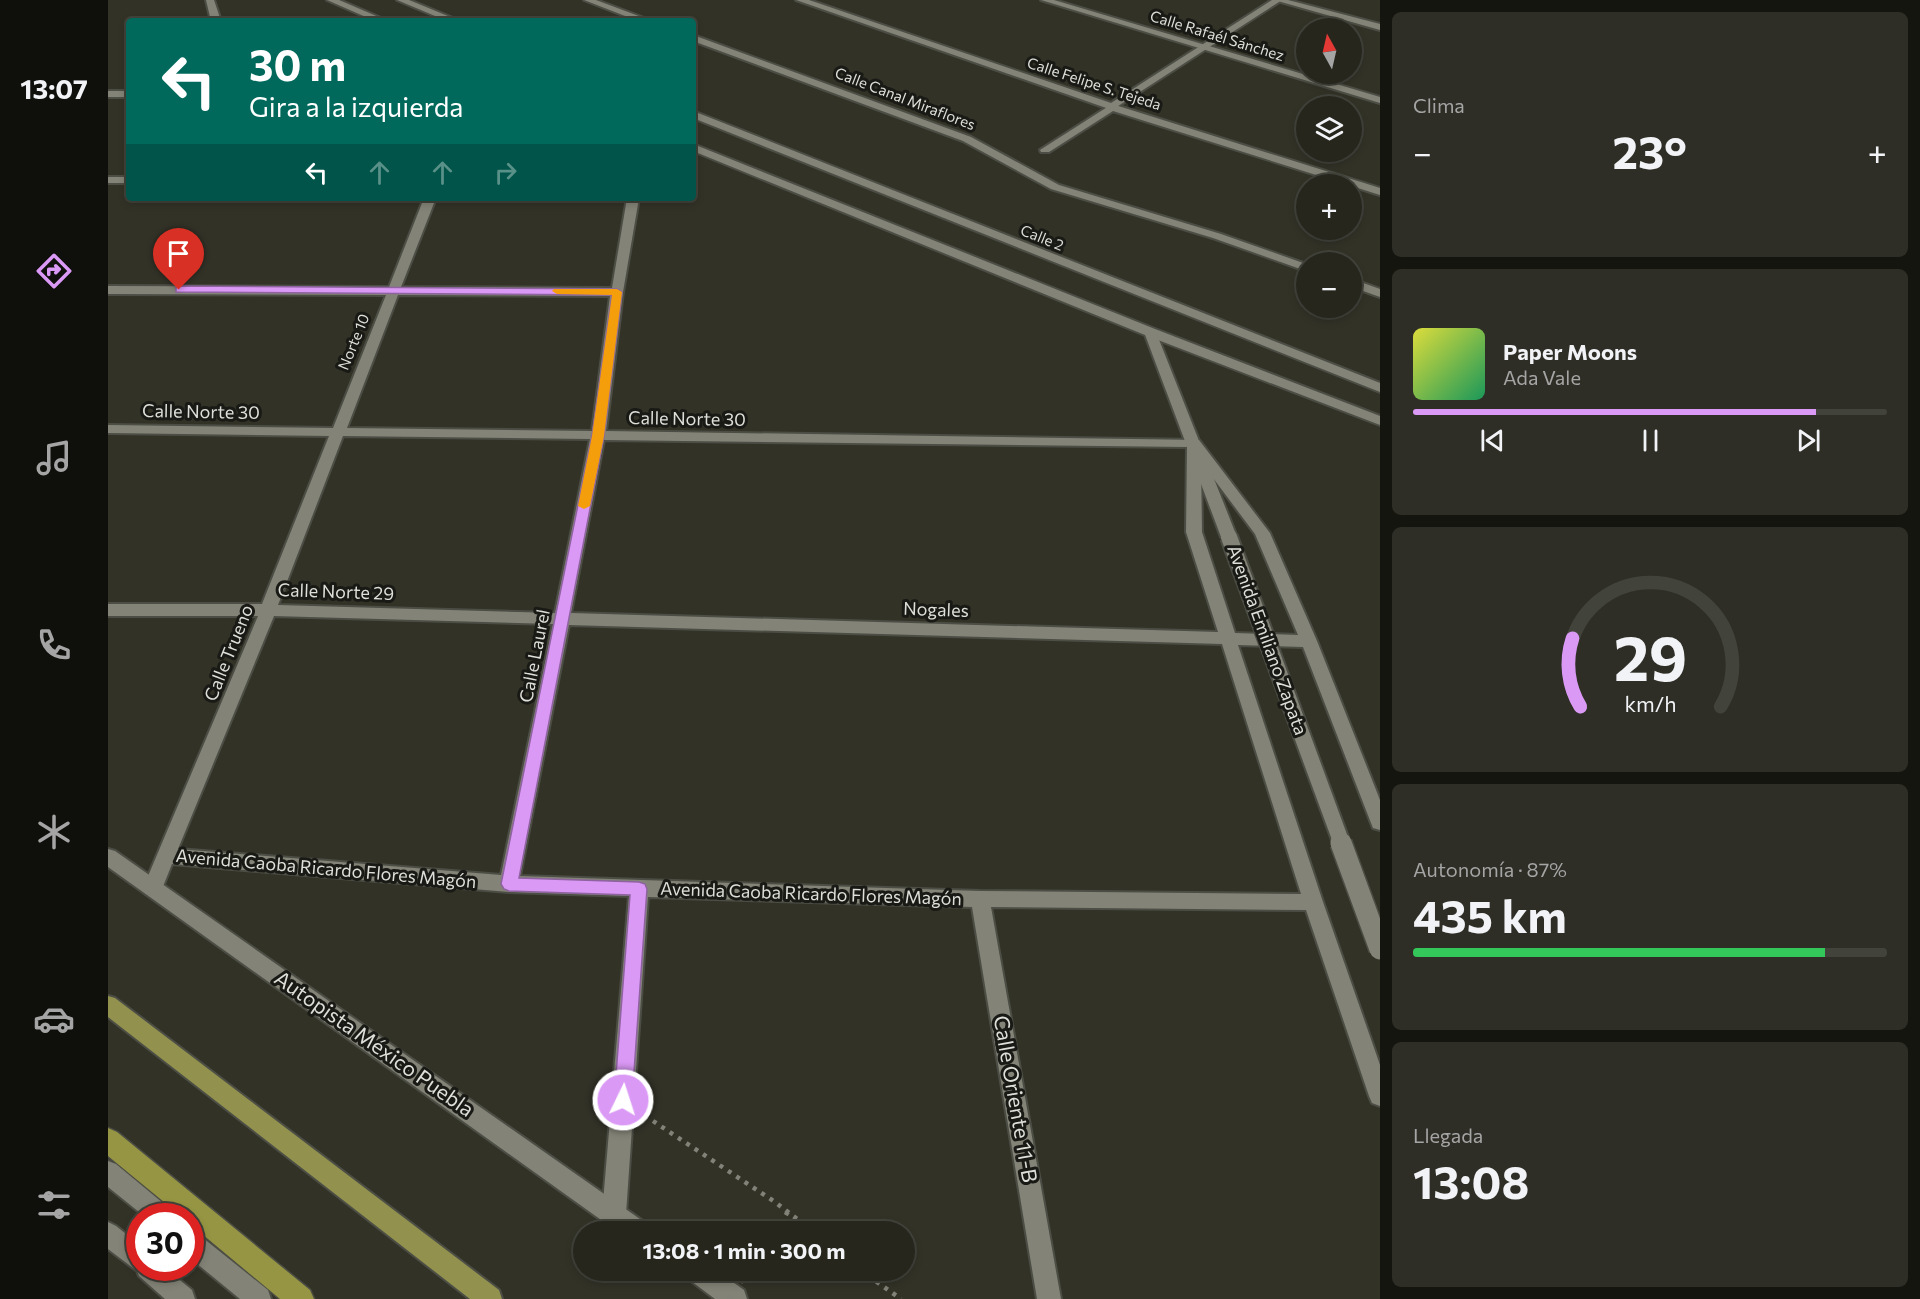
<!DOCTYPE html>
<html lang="es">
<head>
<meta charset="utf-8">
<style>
  body { margin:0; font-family:Commissioner,sans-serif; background:#2e2e26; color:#f1f3f6; height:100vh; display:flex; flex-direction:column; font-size:22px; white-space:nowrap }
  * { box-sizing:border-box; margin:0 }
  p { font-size:20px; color:#a4a5a4 }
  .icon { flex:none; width:33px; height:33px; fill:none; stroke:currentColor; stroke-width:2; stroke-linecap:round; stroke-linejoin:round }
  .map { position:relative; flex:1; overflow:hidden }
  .sheet { display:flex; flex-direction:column; gap:12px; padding:12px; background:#151510; width:540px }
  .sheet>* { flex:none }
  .banner { position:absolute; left:18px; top:18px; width:570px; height:183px; border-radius:6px; box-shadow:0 3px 9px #0003,0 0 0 2px #42433b; background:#00695c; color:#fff; overflow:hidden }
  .needle { width:39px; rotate:352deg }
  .buttons { position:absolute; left:1188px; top:18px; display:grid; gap:12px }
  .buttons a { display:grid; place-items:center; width:66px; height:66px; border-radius:50%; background:#26261d; box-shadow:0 3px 9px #0003,0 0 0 2px #42433b; font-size:30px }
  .speed { position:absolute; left:18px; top:1203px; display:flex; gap:12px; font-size:30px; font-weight:700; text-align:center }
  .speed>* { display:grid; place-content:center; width:78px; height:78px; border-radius:50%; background:#26261d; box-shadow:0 3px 9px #0003,0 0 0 2px #42433b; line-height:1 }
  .speed .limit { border:9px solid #d22; background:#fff; color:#111 }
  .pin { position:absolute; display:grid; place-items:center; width:51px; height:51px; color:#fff; margin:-62px -26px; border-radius:50% 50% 50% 0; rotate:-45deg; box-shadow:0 0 6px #0007 }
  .pin .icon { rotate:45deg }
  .me { position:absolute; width:66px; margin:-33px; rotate:4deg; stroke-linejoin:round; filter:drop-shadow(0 0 4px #0008) }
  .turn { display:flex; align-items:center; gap:21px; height:126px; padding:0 24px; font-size:27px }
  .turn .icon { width:78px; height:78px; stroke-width:2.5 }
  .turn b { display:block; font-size:42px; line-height:51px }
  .lanes { display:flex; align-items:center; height:57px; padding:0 24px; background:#0003; justify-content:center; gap:30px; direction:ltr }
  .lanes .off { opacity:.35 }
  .big { font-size:45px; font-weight:700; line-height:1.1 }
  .sheet .widget { flex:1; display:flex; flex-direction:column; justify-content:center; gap:9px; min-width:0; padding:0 21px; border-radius:9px; background:#2e2e26 }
  .sheet .dial { align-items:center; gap:0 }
  .dial svg { height:156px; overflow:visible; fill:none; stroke:#42433b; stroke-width:7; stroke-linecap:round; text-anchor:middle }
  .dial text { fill:#f1f3f6; stroke:none }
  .song { display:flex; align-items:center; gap:18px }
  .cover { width:72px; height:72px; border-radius:9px; background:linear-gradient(135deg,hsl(60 70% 55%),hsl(150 70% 35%)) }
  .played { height:6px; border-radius:3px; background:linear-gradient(90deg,#db99f6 85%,#42433b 85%) }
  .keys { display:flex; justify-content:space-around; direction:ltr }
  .heat { display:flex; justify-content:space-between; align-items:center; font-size:33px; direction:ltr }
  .charge { height:9px; border-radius:4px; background:linear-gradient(90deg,#34c759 87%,#42433b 0) }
  .trip { position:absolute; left:465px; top:1221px; width:342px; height:60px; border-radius:30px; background:#26261d; box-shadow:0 3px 9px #0003,0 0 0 2px #42433b; font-weight:700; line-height:60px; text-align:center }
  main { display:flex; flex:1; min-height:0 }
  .menu { display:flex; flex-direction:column; width:108px; justify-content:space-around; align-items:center; background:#0f0f0c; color:#a4a5a4 }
  .menu .icon { width:42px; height:42px }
  .menu .active { color:#db99f6 }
  .menu b { font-size:27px; color:#f1f3f6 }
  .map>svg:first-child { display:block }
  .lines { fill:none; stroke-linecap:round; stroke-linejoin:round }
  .service-casing { stroke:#4c4d44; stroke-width:4 }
  .minor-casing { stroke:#4c4d44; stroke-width:4 }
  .tertiary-casing { stroke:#4c4d44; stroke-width:4 }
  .trunk-casing { stroke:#4c4d44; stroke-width:4 }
  .motorway-casing { stroke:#4c4d44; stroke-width:3 }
  .path { stroke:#828279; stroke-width:4.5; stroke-dasharray:4 6; stroke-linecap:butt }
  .service { fill:#838377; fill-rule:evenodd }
  .minor { fill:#838377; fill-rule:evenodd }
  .tertiary { fill:#838377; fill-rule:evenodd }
  .trunk { fill:#92924e; fill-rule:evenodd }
  .motorway { fill:#969543; fill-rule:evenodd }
  .tertiary-bridge-far1-casing { stroke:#4c4d44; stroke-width:20; stroke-linecap:butt }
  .tertiary-bridge-casing { stroke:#4c4d44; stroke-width:24; stroke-linecap:butt }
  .path-bridge { stroke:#828279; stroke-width:4.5; stroke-dasharray:4 6; stroke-linecap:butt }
  .tertiary-bridge-far1 { stroke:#838377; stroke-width:16 }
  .tertiary-bridge { stroke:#838377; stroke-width:21 }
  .route { fill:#db99f6; stroke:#8e63a0; stroke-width:1.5 }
  .slow { fill:#f59e0b }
  .labels { text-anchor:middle; stroke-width:6; stroke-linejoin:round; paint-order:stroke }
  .far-street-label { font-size:15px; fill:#dfdfd9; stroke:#191915 }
  .street-label { font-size:18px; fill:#dfdfd9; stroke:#191915 }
  .near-street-label { font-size:21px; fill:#dfdfd9; stroke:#191915 }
</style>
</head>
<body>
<main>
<nav class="menu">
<b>13:07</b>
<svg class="icon active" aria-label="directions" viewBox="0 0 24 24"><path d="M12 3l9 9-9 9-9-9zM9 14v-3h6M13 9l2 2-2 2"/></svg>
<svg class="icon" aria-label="music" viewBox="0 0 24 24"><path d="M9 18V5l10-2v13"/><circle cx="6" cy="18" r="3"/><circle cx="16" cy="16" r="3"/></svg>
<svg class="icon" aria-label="phone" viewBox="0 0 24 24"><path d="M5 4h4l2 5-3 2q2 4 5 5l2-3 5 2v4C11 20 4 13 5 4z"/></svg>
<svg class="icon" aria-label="climate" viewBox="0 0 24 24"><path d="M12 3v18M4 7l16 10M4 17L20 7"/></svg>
<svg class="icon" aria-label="car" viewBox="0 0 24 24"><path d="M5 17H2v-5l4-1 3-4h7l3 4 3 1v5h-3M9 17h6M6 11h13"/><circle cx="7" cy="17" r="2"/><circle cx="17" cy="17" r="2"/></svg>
<svg class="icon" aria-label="filters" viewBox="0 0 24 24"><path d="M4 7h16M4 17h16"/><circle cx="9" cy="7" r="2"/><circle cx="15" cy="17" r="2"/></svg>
</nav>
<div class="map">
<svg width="1272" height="1299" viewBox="0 0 1272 1299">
  <rect width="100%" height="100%" fill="#323227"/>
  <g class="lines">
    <!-- service casing -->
    <g class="service-casing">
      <g id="service">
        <path d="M0,1161L8,1164L61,1208L64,1216H36L0,1187Z"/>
        <path d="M0,1222L8,1226L32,1245V1268H57L84,1290L87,1299H57L31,1276L29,1271L0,1249Z"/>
        <path d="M82,1230L90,1234L160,1290L163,1299H132L82,1258Z"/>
      </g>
    </g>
    <!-- minor casing -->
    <g class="minor-casing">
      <g id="minor">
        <path d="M98,0H106L113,21H103Z"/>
        <path d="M219,0H231L280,21H267Z"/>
        <path d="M289,0H301L352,21H339Z"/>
        <path d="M476,0H488L544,21H530Z"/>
        <path d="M933,0H946L1272,97V103Z"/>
        <path d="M1166,0H1180L1272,24V30Z"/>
        <path d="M585,35L863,137L951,185L1113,234L1198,264V271L1105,238L943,189L855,141L585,41Z"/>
        <rect x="0" y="91" width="21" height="6"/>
        <path d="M1004,104L1272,188V195L1005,111L941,152H933L932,150Z"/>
        <path d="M585,111L1272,383V392L585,118Z"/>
        <path d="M585,144L1047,329L1272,416V425L1037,335L585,151Z"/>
        <rect x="0" y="177" width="21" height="6"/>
        <path d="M316,198H328L293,287L504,288L519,198H531L515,292L498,431L1091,440L1162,533L1209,641L1272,800V830L1265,828L1263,823L1195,647L1130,645L1215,902L1272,1065V1106L1264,1103L1261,1096L1198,910L883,907L953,1299H929L864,907L540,897L518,1214L514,1222L506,1226L498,1222L494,1214L521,896L401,892L64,864L52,894L45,896L38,894L35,888L150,616H0V604H154L221,436L0,433V425L225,428L278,295L0,294V286L281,287ZM290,295L502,296L484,431L239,428ZM235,436L482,439L447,613L170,605ZM496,440L1079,447L1078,532L1110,632L463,613ZM1093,462L1147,534L1190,635L1127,633L1094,532ZM166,616L445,624L393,875L70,849ZM461,625L1114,644L1193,894L872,891L412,876Z"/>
        <path d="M1244,279L1272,289V297L1244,287Z"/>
      </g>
    </g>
    <!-- tertiary casing -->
    <g class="tertiary-casing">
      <g id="tertiary">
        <path d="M688,0H701L1003,103L1164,0H1174L1004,110Z"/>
        <path d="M1042,328L1048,332L1129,537L1126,541L1121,542L1113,537L1036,332Z"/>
        <path d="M0,849L7,851L539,1224L542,1232H510L0,867Z"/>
        <path d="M575,1270H608L636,1290L639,1299H607L579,1278Z"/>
      </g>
    </g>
    <!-- trunk casing -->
    <g class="trunk-casing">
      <path id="trunk" d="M0,996L7,998L391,1290L394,1299H362L0,1017Z"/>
    </g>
    <!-- motorway casing -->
    <g class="motorway-casing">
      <path id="motorway" d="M0,1128L9,1132L202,1290L206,1299H172L82,1224V1216H73L0,1156Z"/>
    </g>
    <!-- path -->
    <g class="path">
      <path d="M545,1121L667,1202L706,1232"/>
      <path d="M667,1232L681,1210"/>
      <path d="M752,1270L793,1299"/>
    </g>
    <!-- service -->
    <use href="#service" class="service"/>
    <!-- minor -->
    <use href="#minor" class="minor"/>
    <!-- tertiary -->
    <use href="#tertiary" class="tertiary"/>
    <!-- trunk -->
    <use href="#trunk" class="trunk"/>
    <!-- motorway -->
    <use href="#motorway" class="motorway"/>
    <!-- tertiary-bridge-far1 casing -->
    <g class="tertiary-bridge-far1-casing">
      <path id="tertiary-bridge-far1" d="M1121,537L1234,844"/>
    </g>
    <!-- tertiary-bridge casing -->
    <g class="tertiary-bridge-casing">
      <path id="tertiary-bridge" d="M1233,843L1272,949"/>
    </g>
    <!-- path-bridge -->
    <path class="path-bridge" d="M621,1299L641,1270"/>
    <!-- tertiary-bridge-far1 -->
    <use href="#tertiary-bridge-far1" class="tertiary-bridge-far1"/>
    <!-- tertiary-bridge -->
    <use href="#tertiary-bridge" class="tertiary-bridge"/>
  </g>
  <!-- route -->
  <path class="route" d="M71,286L509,289L514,292L496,436L411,878L531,882L537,884L539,889L524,1100L521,1106L515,1109L509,1106L506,1100L522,895L401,891L396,889L393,884L484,436L504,295L68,292V287Z"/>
  <!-- slow -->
  <path class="slow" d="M446,289H509L514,292L496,436L482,506L476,509L470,506L484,436L504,295L449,294L444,291Z"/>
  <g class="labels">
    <!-- far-street labels -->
    <g class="far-street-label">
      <text transform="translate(1109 36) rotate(17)" y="5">Calle Rafaél Sánchez</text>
      <text transform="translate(986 84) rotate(18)" y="5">Calle Felipe S. Tejeda</text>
      <text transform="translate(797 99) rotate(21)" y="5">Calle Canal Miraflores</text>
      <text transform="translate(934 238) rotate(22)" y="5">Calle 2</text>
      <text transform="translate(246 342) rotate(-68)" y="5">Norte 10</text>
    </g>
    <!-- street labels -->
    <g class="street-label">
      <text transform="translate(93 412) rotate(1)" y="6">Calle Norte 30</text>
      <text transform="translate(579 419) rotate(1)" y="6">Calle Norte 30</text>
      <text transform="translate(228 592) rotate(2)" y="6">Calle Norte 29</text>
      <text transform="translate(828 610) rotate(2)" y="6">Nogales</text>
      <text transform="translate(1159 640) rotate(70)" y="6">Avenida Emiliano Zapata</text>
      <text transform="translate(121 653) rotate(-68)" y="6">Calle Trueno</text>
      <text transform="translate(427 656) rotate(-79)" y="6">Calle Laurel</text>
      <text transform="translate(218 869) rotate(5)" y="6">Avenida Caoba Ricardo Flores Magón</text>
      <text transform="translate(703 894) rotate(2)" y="6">Avenida Caoba Ricardo Flores Magón</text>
    </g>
    <!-- near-street labels -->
    <g class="near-street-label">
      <text transform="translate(266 1044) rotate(35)" y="7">Autopista México Puebla</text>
      <text transform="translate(907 1099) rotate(80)" y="7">Calle Oriente 11-B</text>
    </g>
  </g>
</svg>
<div class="buttons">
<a><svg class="needle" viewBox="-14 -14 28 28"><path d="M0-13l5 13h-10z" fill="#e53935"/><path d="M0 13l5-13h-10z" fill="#a4a5a4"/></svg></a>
<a><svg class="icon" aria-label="layers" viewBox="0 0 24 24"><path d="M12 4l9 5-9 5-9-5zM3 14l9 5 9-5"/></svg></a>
<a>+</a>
<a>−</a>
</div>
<div class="speed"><div class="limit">30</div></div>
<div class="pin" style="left:71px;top:290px;background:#d93025"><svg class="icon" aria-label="arrive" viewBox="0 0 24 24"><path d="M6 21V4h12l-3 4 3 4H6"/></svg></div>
<svg class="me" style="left:515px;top:1100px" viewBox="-20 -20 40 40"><circle r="17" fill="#db99f6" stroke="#fff" stroke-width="3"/><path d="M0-11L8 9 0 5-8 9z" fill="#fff"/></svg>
<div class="trip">13:08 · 1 min · 300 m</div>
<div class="banner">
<div class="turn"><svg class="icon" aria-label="left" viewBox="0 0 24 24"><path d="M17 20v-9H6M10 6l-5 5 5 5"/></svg><div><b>30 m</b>Gira a la izquierda</div></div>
<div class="lanes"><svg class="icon" aria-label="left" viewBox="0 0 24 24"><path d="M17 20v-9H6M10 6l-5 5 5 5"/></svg><svg class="icon off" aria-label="ahead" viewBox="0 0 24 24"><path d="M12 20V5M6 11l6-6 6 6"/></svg><svg class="icon off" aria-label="ahead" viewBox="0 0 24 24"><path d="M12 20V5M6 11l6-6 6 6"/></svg><svg class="icon off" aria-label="right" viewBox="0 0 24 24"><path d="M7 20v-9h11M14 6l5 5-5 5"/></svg></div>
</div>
</div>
<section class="sheet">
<div class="widget"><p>Clima</p>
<div class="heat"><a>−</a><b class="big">23°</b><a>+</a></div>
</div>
<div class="widget">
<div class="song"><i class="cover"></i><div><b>Paper Moons</b><p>Ada Vale</p></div></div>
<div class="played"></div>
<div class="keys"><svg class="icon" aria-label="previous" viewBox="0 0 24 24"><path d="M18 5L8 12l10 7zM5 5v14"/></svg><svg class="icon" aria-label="pause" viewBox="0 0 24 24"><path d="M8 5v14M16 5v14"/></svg><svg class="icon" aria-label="next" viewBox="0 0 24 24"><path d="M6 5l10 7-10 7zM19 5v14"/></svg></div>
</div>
<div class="widget dial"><svg viewBox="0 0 100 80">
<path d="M14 69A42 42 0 1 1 86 69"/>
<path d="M14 69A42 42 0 0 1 10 34" stroke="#db99f6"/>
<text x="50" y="56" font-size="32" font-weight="700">29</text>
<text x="50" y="72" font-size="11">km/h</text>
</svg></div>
<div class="widget"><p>Autonomía · 87%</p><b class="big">435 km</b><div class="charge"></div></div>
<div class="widget"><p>Llegada</p><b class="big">13:08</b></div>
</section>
</main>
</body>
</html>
